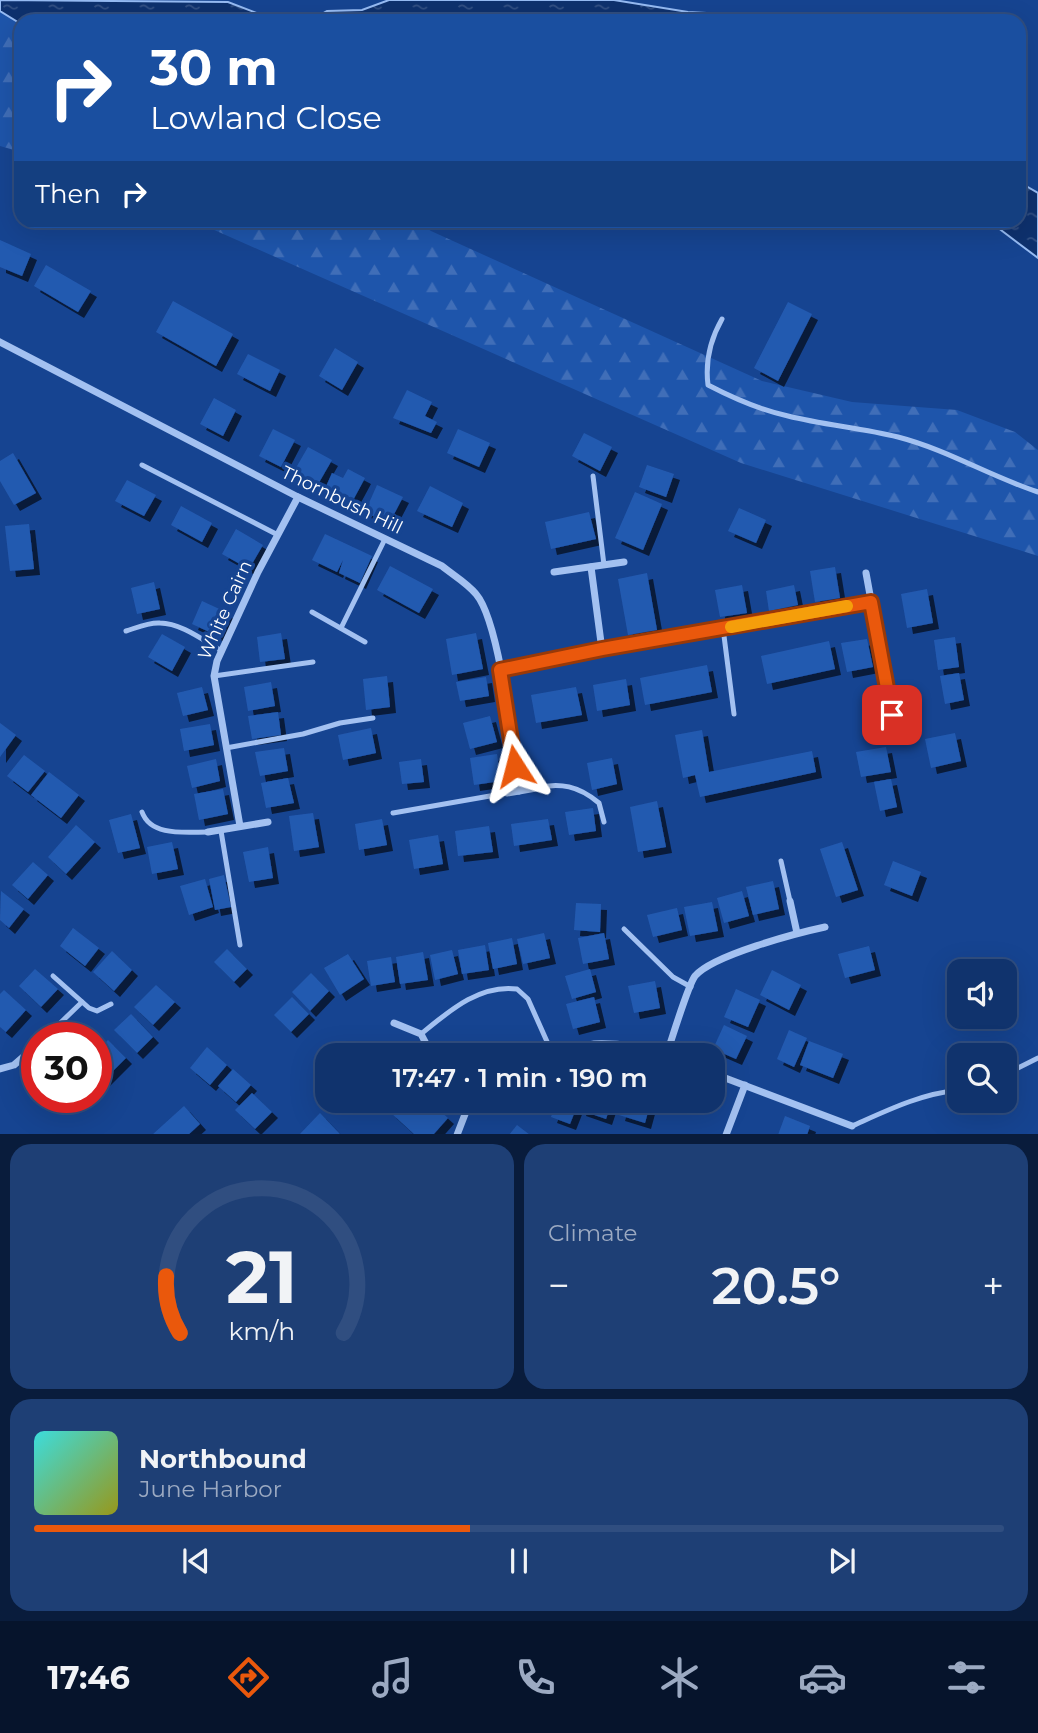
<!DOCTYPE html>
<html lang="en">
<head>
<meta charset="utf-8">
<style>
  body { margin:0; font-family:Montserrat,sans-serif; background:#1e3f75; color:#f1f3f6; height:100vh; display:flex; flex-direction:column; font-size:26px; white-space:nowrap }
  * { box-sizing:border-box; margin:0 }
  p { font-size:23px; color:#9caac2 }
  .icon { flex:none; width:38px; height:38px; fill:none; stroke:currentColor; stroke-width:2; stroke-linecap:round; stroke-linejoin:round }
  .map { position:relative; height:1134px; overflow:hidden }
  .side { display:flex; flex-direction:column; gap:10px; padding:10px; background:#091c3c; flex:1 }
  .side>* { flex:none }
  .top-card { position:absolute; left:14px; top:14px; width:1012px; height:214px; border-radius:21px; box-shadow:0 7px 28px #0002,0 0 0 2px #304e80; background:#1a4fa0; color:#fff; overflow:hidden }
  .fabs { position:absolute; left:947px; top:959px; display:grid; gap:14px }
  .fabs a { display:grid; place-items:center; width:70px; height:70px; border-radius:14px; background:#10336d; box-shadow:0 7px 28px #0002,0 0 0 2px #304e80; font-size:35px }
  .speed { position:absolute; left:21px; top:1022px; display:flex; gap:14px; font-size:35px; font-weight:700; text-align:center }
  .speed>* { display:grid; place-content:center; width:91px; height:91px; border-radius:50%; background:#10336d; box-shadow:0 7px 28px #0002,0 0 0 2px #304e80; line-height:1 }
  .speed .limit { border:10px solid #d22; background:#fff; color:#111 }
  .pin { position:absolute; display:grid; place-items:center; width:60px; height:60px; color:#fff; margin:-30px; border-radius:14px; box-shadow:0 4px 10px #0006 }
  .me { position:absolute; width:77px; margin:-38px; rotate:351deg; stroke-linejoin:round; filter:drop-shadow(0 0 5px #0008) }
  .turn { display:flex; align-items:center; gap:24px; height:147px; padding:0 21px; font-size:32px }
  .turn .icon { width:91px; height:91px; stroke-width:2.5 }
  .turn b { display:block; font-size:49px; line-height:60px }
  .then { display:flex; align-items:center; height:66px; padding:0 21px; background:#0003; gap:14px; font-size:26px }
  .big { font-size:52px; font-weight:600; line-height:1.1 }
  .side .tile { flex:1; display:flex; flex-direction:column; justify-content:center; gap:10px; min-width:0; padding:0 24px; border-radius:21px; background:#1e3f75 }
  .side .dial { align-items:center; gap:0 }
  .dial svg { height:182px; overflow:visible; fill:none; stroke:#304e80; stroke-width:7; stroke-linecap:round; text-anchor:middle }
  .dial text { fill:#f1f3f6; stroke:none }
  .song { display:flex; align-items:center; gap:21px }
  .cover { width:84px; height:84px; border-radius:10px; background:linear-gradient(135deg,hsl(180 70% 55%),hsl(60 70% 35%)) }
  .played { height:7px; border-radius:4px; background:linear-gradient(90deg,#ea580c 45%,#304e80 45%) }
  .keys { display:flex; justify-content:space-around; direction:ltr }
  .heat { display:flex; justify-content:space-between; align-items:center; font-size:38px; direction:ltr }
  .side .tiles { flex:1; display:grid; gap:10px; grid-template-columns:1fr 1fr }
  .tile:last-child { grid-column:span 2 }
  .trip { position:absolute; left:315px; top:1043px; width:410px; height:70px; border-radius:21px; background:#10336d; box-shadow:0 7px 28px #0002,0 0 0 2px #304e80; font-weight:600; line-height:70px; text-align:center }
  .tabs { display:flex; height:112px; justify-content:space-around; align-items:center; background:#06142c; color:#9caac2 }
  .tabs .icon { width:49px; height:49px }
  .tabs .active { color:#ea580c }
  .tabs b { font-size:32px; color:#f1f3f6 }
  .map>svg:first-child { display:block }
  .forest { fill:url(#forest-firs) }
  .water { fill:url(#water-ripples); stroke:#96bbf3; stroke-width:2 }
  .building { fill:#245ab0; filter:url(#shadow) }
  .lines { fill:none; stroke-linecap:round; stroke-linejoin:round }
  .service { stroke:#a3c1f1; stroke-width:5 }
  .minor { stroke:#a3c1f1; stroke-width:7 }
  .route-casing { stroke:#983908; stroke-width:18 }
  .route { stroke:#ea580c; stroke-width:12 }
  .slow { stroke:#f59e0b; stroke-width:12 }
  .labels { text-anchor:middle; stroke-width:7; stroke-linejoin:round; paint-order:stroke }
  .street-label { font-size:18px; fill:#fff; stroke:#164491 }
</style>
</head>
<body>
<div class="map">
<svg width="1038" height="1135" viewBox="0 0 1038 1135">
  <defs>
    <pattern id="forest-firs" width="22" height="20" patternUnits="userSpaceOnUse" patternTransform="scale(1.75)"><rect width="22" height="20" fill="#1e55ab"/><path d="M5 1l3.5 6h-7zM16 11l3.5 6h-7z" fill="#406eb8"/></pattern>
    <pattern id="water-ripples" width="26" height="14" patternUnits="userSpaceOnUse" patternTransform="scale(1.75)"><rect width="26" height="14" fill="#0e316e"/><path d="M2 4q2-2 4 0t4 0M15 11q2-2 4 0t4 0" fill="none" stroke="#325084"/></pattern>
    <filter id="shadow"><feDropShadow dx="6" dy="6" stdDeviation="0" flood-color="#0009"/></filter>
  </defs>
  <rect width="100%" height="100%" fill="#164491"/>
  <!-- forest -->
  <g class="forest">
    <path d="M0,11L21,24V152L0,146Z"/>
    <path d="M194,221H415L431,231L762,381L852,402L957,410L1015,432L1038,450V556L741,463Z"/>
  </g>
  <!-- water -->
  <g class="water">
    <path d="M0,0L228,2L275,20L313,19L327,11L362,10L389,0H614L688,12L743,15L747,21H21V24L0,11Z"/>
    <path d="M1019,182L1038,193V258L989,221L1018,220Z"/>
  </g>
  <!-- building -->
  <g class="building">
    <path d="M0,240L31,254L22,276L0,267Z"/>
    <path d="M46,265L91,291L78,312L34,286Z"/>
    <path d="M173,301L233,334L216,366L156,332Z"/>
    <path d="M788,302L812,314L778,381L754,368Z"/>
    <path d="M335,348L358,362L342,390L319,376Z"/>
    <path d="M248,354L280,370L270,391L237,374Z"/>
    <path d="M407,390L432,402L425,416L437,422L431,433L393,418Z"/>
    <path d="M214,398L236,410L223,436L200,424Z"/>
    <path d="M273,429L295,440L281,467L259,456Z"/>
    <path d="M458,429L490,443L479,467L447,453Z"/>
    <path d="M584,433L612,447L600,471L572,456Z"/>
    <path d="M308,447L332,460L317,486L293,473Z"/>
    <path d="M13,453L36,493L14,505L0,481V461Z"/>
    <path d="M647,465L674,474L666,497L639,487Z"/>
    <path d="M348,469L365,478L351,504L324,491L332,473L343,478Z"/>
    <path d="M127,480L156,495L144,516L115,501Z"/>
    <path d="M377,485L403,497L389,524L365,512Z"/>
    <path d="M430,486L463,503L452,527L417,511Z"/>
    <path d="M635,492L662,504L643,550L615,538Z"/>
    <path d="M181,506L212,523L202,542L171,525Z"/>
    <path d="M739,508L766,520L756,543L728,531Z"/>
    <path d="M589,512L596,539L551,549L545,522Z"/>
    <path d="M29,524L34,569L10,571L5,526Z"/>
    <path d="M236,529L263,545L249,569L222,554Z"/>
    <path d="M325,534L372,556L360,583L339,573L343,560L337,572L312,560Z"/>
    <path d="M390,566L433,589L419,613L377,590Z"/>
    <path d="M835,567L840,598L815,602L810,571Z"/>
    <path d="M647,573L657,630L628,635L618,579Z"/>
    <path d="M154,582L160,609L137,614L131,588Z"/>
    <path d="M742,585L747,613L720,617L715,590Z"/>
    <path d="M794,585L798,605L769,611L766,591Z"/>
    <path d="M927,589L933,623L907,628L901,594Z"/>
    <path d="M202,601L228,613L218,636L192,624Z"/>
    <path d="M281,633L285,659L260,662L257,637Z"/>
    <path d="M476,633L483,669L452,675L446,639Z"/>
    <path d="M162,634L185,647L172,671L148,657Z"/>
    <path d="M955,637L959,667L938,670L934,640Z"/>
    <path d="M867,639L873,667L847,672L841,643Z"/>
    <path d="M829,641L835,669L767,684L761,656Z"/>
    <path d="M707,665L712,692L645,705L640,678Z"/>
    <path d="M959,673L964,700L945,704L940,676Z"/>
    <path d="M387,676L390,707L366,710L363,679Z"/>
    <path d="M486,677L489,696L460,701L456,682Z"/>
    <path d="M626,679L630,705L597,711L593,685Z"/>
    <path d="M271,682L275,706L248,711L244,687Z"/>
    <path d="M202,687L208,710L183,716L177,693Z"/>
    <path d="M576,687L582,715L536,723L531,695Z"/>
    <path d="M278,712L281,735L252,739L248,716Z"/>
    <path d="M490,716L497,742L470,749L463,723Z"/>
    <path d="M0,723L16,735L0,757Z"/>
    <path d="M210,724L214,745L184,751L180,729Z"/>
    <path d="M371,728L376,753L343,760L338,735Z"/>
    <path d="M702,730L709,772L812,751L816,772L700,797L695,775L683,778L675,735Z"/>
    <path d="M955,733L961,761L931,768L925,739Z"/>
    <path d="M886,747L891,772L861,777L856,752Z"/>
    <path d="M284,748L288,771L260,776L255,752Z"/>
    <path d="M497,754L501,781L474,785L470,758Z"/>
    <path d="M24,755L45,771L28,792L7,776Z"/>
    <path d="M612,758L617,784L592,790L587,763Z"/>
    <path d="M216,759L220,781L192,788L187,766Z"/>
    <path d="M421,759L424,782L402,784L399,762Z"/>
    <path d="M49,772L79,795L61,818L31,795Z"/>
    <path d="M288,778L294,803L266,808L261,783Z"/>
    <path d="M891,779L897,807L880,811L874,782Z"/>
    <path d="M223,789L228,814L199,820L194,794Z"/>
    <path d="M657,801L666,847L638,852L630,807Z"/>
    <path d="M593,808L596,831L569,835L565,812Z"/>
    <path d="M313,813L319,847L294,851L289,816Z"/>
    <path d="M131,814L140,848L118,853L109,820Z"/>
    <path d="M382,819L387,845L359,850L355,824Z"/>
    <path d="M548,819L552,840L514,846L511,824Z"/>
    <path d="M76,825L95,842L66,874L48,857Z"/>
    <path d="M489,826L493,852L458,856L455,831Z"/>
    <path d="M438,835L443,864L414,869L409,840Z"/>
    <path d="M172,842L178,869L152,874L147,847Z"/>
    <path d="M842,842L858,890L836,897L820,849Z"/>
    <path d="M268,847L273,878L249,882L243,852Z"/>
    <path d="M893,861L921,872L912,896L884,885Z"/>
    <path d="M33,862L48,875L28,899L12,885Z"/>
    <path d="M224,875L231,907L215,910L209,879Z"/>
    <path d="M205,879L213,907L189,915L180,886Z"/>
    <path d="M773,881L779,909L753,915L746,887Z"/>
    <path d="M1,891L24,909L9,928L0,920Z"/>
    <path d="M742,891L749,916L724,923L717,898Z"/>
    <path d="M712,902L718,931L690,936L684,907Z"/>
    <path d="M576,903L601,904L600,932L574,930Z"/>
    <path d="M677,908L682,930L653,937L647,915Z"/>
    <path d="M73,928L99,948L85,966L60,946Z"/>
    <path d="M544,933L550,958L523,964L517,939Z"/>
    <path d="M604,933L609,959L583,964L578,938Z"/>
    <path d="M512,938L517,964L493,969L488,943Z"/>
    <path d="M485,945L489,970L462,974L458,950Z"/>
    <path d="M869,946L875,970L845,978L838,954Z"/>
    <path d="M227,949L247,969L234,982L214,962Z"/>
    <path d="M452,950L458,974L435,980L430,955Z"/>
    <path d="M112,951L132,970L114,991L93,972Z"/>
    <path d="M423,952L428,980L400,984L396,957Z"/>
    <path d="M348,954L364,979L340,995L324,968Z"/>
    <path d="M391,957L395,982L371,986L367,961Z"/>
    <path d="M35,969L58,989L41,1007L19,986Z"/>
    <path d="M590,969L596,992L572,999L565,976Z"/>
    <path d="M772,970L801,985L789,1010L760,995Z"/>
    <path d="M311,973L329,991L310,1011L292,992Z"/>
    <path d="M655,981L660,1008L634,1013L628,986Z"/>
    <path d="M156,985L175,1002L153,1025L134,1007Z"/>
    <path d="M736,989L760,1000L748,1027L724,1017Z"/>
    <path d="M4,990L26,1010L6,1032L0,1027V994Z"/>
    <path d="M292,997L309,1014L291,1032L274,1015Z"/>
    <path d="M594,997L600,1022L573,1029L566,1004Z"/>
    <path d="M131,1014L153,1037L137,1053L114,1030Z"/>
    <path d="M724,1025L747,1036L736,1059L713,1049Z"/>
    <path d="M789,1030L807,1038L794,1067L777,1059Z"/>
    <path d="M108,1040L126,1058L104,1080L96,1072V1052Z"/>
    <path d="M809,1041L843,1054L833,1078L800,1065Z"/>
    <path d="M207,1047L227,1065L210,1085L190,1068Z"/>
    <path d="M362,1047L372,1055H354Z"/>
    <path d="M233,1069L251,1085L236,1102L218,1086Z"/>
    <path d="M252,1093L272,1112L255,1129L235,1110Z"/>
    <path d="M66,1097H83L75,1106Z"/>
    <path d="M400,1101H429L448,1118L433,1135H415L390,1112Z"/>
    <path d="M557,1101H579L570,1124L551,1117Z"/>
    <path d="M583,1101H612L606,1119L580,1110Z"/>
    <path d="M623,1101H651L645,1123L619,1115Z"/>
    <path d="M184,1106L200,1124L188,1135H152Z"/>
    <path d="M320,1113L341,1135H299Z"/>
    <path d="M785,1116L810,1126L807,1135H778Z"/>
    <path d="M517,1125L530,1135H509Z"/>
  </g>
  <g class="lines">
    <!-- service -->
    <g class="service">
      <path d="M722,319C710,340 705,361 708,385C733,398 760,410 788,416C824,425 862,428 898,437C948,450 989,476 1038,492"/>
      <path d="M142,465L278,535"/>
      <path d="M593,476L604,565"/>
      <path d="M312,612L365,642"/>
      <path d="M341,628L385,539"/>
      <path d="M723,628L734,714"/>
      <path d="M126,631C136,628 149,622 160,623C181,623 204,641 222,651"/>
      <path d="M214,676L313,662"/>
      <path d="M226,748L303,734L340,723L373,718"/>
      <path d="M536,788C560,782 579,786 599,803L604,822"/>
      <path d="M142,812C151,837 186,832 208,832"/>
      <path d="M393,813L507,793"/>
      <path d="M221,831L240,945"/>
      <path d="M781,861L790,901"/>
      <path d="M624,929L673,977L691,987"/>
      <path d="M53,976L89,1008L97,1011L111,1004"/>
      <path d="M52,1031L82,1002"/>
      <path d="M421,1034C448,1012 479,984 517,989L528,999L553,1055"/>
      <path d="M1004,1075L1038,1058"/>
      <path d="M852,1126C888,1110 920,1094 959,1090"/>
    </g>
    <!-- minor -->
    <g class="minor">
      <path d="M0,342L298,497L442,566C453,575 467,583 476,594C500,622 513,749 519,791L507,793"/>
      <path d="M591,567L602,650"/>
      <path d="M554,572L624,562"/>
      <path d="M866,573L896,737"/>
      <path d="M500,670L602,650L871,602"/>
      <path d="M519,791L536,788"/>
      <path d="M240,826L214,676L217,661L258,572L298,497"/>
      <path d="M208,832L268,822"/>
      <path d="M790,901L797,933"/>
      <path d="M394,1023L421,1034L432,1055"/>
      <path d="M45,1038L52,1031"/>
      <path d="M667,1053C672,1039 688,985 695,976C713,955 797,933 825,927"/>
      <path d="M562,1055C572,1050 582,1045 594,1044C613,1043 656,1047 673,1055"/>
      <path d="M0,1069L14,1065L37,1045"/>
      <path d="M712,1073L852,1126"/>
      <path d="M457,1135L467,1109L489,1101"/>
      <path d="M726,1135L745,1085"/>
    </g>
  </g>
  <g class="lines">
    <!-- route casing -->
    <g class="route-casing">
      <path id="route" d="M515,766L500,670L602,649L871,602L892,715"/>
    </g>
    <!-- route -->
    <use href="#route" class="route"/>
    <!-- slow -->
    <path class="slow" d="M731,627L847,606"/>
  </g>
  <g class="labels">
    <!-- street labels -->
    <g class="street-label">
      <text transform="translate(342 500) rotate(26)" y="6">Thornbush Hill</text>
      <text transform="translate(225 610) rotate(-66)" y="6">White Cairn</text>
    </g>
  </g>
</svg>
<div class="fabs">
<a><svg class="icon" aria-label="sound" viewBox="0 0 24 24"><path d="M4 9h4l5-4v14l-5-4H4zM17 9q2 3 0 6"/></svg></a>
<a><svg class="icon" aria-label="search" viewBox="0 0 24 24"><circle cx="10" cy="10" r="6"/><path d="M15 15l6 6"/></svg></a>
</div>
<div class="speed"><div class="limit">30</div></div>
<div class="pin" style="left:892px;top:715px;background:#d93025"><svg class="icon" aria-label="arrive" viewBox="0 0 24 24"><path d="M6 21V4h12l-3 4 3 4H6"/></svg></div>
<svg class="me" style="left:515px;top:766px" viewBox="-20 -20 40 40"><path d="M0-17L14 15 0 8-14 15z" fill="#ea580c" stroke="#fff" stroke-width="4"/></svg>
<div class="trip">17:47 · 1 min · 190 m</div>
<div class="top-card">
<div class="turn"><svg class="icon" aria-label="right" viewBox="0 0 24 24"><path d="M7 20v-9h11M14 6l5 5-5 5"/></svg><div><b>30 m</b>Lowland Close</div></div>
<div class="then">Then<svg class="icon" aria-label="right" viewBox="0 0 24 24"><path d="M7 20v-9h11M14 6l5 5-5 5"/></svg></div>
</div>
</div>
<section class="side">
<div class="tiles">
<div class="tile dial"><svg viewBox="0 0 100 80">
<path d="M14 69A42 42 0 1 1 86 69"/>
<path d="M14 69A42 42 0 0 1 8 44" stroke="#ea580c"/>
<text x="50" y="56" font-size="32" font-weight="700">21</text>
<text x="50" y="72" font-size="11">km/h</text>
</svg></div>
<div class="tile"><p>Climate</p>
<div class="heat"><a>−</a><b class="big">20.5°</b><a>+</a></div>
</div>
<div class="tile">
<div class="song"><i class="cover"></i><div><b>Northbound</b><p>June Harbor</p></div></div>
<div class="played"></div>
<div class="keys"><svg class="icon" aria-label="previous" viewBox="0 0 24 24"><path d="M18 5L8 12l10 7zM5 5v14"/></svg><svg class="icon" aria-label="pause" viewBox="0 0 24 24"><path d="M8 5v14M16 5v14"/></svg><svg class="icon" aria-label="next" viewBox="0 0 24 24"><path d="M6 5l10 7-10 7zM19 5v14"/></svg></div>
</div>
</div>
</section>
<nav class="tabs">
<b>17:46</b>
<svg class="icon active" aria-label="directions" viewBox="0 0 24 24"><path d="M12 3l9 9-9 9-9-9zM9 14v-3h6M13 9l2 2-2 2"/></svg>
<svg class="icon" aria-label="music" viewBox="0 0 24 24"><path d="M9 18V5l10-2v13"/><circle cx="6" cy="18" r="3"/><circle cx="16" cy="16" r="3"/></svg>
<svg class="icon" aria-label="phone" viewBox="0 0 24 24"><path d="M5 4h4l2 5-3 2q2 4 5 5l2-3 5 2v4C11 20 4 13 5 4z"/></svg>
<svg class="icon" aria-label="climate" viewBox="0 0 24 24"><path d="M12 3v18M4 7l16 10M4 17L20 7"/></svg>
<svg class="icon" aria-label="car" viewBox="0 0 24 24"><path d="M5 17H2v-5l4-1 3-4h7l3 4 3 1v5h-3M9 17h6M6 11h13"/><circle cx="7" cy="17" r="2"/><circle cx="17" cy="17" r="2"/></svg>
<svg class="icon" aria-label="filters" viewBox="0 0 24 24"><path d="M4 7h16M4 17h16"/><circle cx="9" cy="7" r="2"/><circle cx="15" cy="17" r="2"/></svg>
</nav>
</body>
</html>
